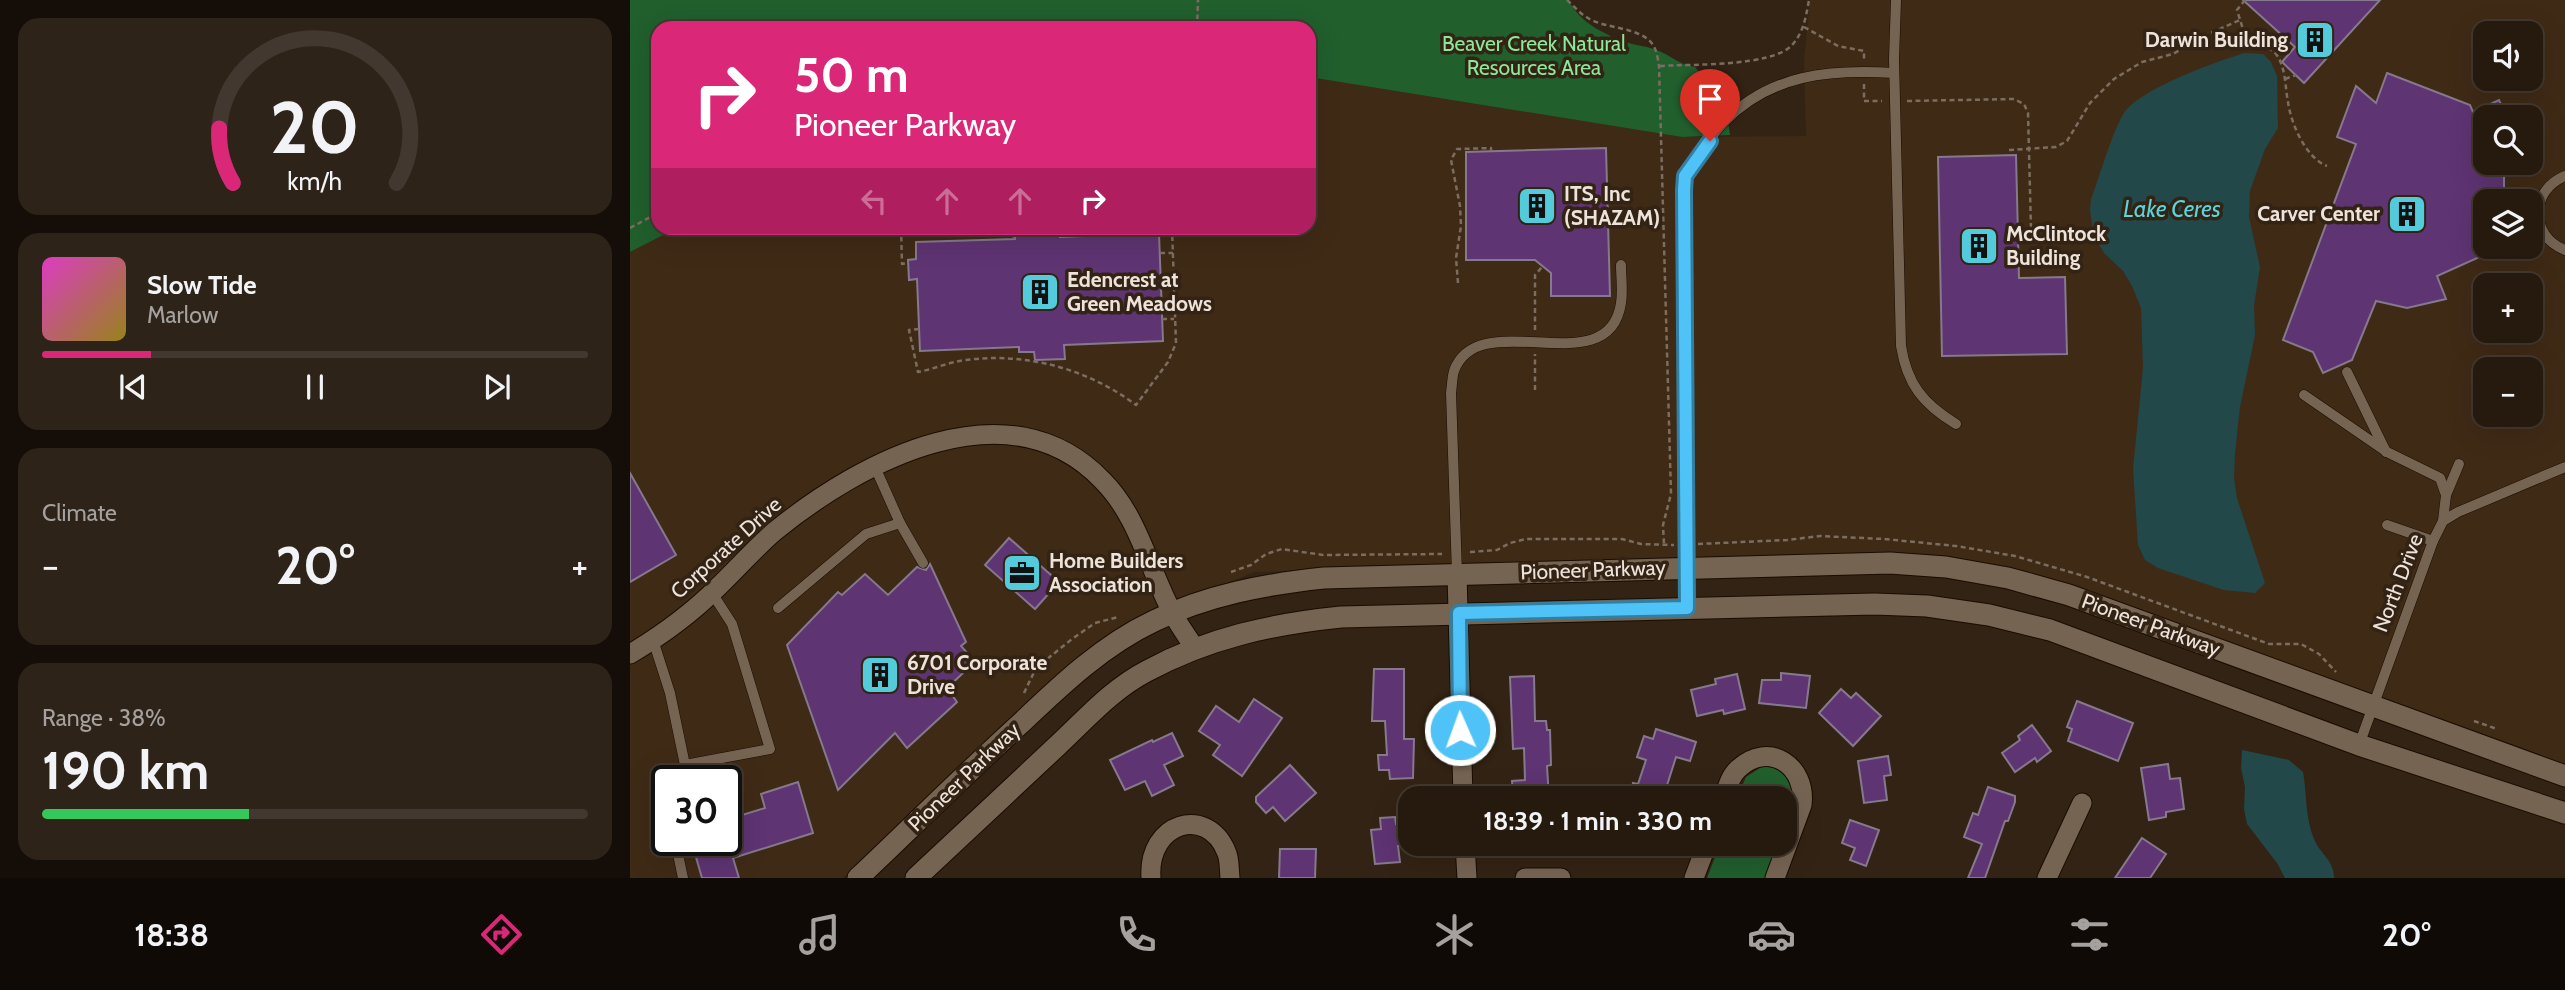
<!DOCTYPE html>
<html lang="en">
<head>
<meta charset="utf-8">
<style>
  body { margin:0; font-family:Cabin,sans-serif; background:#2e2318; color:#f1f3f6; height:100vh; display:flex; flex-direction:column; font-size:26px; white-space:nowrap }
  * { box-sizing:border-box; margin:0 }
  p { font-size:23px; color:#a4a19e }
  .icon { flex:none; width:38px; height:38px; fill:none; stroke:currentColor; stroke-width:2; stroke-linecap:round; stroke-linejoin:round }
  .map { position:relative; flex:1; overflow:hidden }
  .side { display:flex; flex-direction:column; gap:18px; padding:18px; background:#150e08; width:630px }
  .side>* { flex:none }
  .guide { position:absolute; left:21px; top:21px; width:665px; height:214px; border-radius:21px; box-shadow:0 7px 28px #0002,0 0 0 2px #42382f; background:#db2777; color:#fff; overflow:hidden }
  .tools { position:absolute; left:1843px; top:21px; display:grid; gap:14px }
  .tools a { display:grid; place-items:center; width:70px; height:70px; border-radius:14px; background:#261a0f; box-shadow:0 7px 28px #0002,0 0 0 2px #42382f; font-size:35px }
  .speed { position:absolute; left:21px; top:765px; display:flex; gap:14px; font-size:35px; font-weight:700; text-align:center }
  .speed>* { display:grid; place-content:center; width:91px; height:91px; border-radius:50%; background:#261a0f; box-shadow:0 7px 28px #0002,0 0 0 2px #42382f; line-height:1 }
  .speed .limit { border:4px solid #111; border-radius:10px; background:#fff; color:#111 }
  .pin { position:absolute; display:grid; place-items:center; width:60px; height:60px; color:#fff; margin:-72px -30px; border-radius:50% 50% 50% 0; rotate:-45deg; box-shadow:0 0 7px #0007 }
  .pin .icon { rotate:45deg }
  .me { position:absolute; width:77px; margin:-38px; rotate:358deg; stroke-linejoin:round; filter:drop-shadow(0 0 5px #0008) }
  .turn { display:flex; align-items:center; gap:24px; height:147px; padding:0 28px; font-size:32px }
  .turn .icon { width:91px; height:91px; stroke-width:2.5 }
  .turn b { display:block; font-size:49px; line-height:60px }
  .lanes { display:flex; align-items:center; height:66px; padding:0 28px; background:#0003; justify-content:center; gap:35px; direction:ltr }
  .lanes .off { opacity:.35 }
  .big { font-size:52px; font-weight:700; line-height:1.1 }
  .side .card { flex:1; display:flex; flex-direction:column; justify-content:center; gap:10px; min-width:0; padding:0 24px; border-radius:21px; background:#2e2318 }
  .side .dial { align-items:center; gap:0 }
  .dial svg { height:182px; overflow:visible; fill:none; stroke:#42382f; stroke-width:7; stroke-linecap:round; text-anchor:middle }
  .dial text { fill:#f1f3f6; stroke:none }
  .song { display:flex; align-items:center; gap:21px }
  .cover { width:84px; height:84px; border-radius:10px; background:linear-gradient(135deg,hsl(310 70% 55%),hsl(50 70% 35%)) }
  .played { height:7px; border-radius:4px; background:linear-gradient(90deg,#db2777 20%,#42382f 20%) }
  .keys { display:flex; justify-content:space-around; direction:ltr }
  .heat { display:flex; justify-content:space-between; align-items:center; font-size:38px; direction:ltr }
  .charge { height:10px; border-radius:5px; background:linear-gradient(90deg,#34c759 38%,#42382f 0) }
  .trip { position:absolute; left:768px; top:786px; width:399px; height:70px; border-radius:21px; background:#261a0f; box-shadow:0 7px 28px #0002,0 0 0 2px #42382f; font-weight:700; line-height:70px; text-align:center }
  .tab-bar { display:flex; height:112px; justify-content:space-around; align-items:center; background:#0f0a06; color:#a4a19e }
  .tab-bar .icon { width:49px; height:49px }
  .tab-bar .selected { color:#db2777 }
  .tab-bar b { font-size:32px; color:#f1f3f6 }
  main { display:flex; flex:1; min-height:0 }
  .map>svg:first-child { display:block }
  .built { fill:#3f2a16; fill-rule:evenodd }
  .green { fill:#215f2d }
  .water { fill:#22484a }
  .building { fill:#5e3472; stroke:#86788d; stroke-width:2 }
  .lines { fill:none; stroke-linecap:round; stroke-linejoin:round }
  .service-casing { stroke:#1a0c01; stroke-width:11 }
  .minor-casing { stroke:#1a0c01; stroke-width:21 }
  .tertiary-casing { stroke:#1a0c01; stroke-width:23 }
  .path { stroke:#7b6d60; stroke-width:2.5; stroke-dasharray:5 3.5; stroke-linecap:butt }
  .service { stroke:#766453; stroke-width:10 }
  .minor { stroke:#766453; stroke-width:19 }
  .tertiary { stroke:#766453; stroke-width:21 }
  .route-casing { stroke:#337fa1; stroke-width:18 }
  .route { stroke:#4fc3f7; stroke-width:12 }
  .labels { text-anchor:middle; stroke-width:7; stroke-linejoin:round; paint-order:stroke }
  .poi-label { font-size:21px; font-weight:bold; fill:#eee3da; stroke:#332314; text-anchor:start }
  .park-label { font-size:21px; fill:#8ce799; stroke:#332314 }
  .street-label { font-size:21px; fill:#eee3da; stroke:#332314 }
  .water-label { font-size:23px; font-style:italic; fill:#57d6dc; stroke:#332314 }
</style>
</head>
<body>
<main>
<section class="side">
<div class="card dial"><svg viewBox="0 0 100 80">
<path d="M14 69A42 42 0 1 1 86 69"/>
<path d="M14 69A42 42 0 0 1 8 45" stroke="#db2777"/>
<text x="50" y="56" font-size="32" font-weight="700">20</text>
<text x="50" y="72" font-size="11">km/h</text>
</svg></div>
<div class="card">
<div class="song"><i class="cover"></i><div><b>Slow Tide</b><p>Marlow</p></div></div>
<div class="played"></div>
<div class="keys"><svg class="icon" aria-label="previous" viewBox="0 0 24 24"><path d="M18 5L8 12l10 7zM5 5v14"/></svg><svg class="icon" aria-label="pause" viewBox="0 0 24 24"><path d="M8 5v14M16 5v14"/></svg><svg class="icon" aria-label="next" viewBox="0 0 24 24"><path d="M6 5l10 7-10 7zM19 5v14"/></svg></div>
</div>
<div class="card"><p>Climate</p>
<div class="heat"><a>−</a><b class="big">20°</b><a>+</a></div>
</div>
<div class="card"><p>Range · 38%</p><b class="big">190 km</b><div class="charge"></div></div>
</section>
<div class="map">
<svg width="1935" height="878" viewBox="0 0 1935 878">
  <rect width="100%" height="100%" fill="#332314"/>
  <!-- built -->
  <path class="built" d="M1180,0H1935V776L1439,595L1317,567H1062L1061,558L624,572L514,618L418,685L213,878H0V252L47,228H123L143,233L146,228H679V77L1052,137L1176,136L1174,60ZM1855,33H1900V79H1855ZM1855,117H1900V163H1855ZM1855,201H1900V247H1855ZM1855,285H1900V331H1855ZM1855,369H1900V415H1855ZM37,780H96V840H37Z"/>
  <!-- green -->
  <g class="green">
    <path d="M0,0H939C948,22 977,36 999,43C1008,46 1017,46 1026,50C1041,55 1047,64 1065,67C1082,88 1098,107 1100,135L1052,137L679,77V28H28V228H47L0,252Z"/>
    <path d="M1133,766L1152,769L1167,791L1155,832V798H1107L1116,777Z"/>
    <path d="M1090,844H1151L1137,878H1077Z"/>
  </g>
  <!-- water -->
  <g class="water">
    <path d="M1615,53L1633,54L1641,62L1647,76L1648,128L1635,149L1620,191L1619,217L1630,267L1624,306L1625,335L1610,407L1605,453L1604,478L1607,498L1635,583L1625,593L1594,590L1528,568L1515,560L1508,545L1503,469L1513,368L1511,308L1502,286L1493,271L1474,253L1464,236L1460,211L1461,199C1470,176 1482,132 1494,113C1510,89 1587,61 1615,53Z"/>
    <path d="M1612,750L1659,760L1673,772C1677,794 1675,818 1684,839C1690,854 1704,860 1704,878H1655L1647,863L1617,824L1614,809L1615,787L1611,768Z"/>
  </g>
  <!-- building -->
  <g class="building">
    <path d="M1613,0H1750L1674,83L1652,62L1665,47Z"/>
    <path d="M1757,73L1840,105L1843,112L1869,100L1877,117H1855V163H1869L1874,176V191L1871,201H1855V228L1845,234L1854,255L1807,276L1816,299L1777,308L1746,301L1722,360L1693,373L1683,352L1653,340L1726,144L1707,137L1726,86L1746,103Z"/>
    <path d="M976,148L980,296H921V273L905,260H836V152Z"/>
    <path d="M1386,155L1389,278L1435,277L1437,354L1312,356L1308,157Z"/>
    <path d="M392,228H422V233H430V237L529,233L533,341L434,345L435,359L405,360L404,352H389V347L290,351L287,279L279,280L278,260L286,259V242L385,239V234H392Z"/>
    <path d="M0,473L46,555L0,582Z"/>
    <path d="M379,538L429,582L405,609L355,565Z"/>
    <path d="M300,564L336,642L331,646L345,662L317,688L327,702L277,748L265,733L208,790L157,645L208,592L212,595L235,574L258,595L287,567L296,570Z"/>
    <path d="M744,669H774V739H784L783,778L760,779L759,770H749L748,755H757L755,721H742Z"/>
    <path d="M1151,673L1180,676L1176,708L1129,703L1132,680H1151Z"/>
    <path d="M1107,674L1115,709L1094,714L1093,710L1067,716L1061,690L1086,684L1085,679Z"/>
    <path d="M904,676L905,721H916L917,730H920L921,765L917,766L919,798H883L882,781L895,780L894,748L883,749L880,677Z"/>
    <path d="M1211,689L1221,698L1226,693L1251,716L1223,746L1189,713Z"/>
    <path d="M624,699L652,718L612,776L583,755L590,745L569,731L586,706L609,722Z"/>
    <path d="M1447,701L1503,723L1488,761L1438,741L1442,729L1437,727Z"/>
    <path d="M1402,725L1421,751L1407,762L1405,758L1385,772L1372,753L1390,740L1388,736Z"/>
    <path d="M1026,729L1066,742L1060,761L1046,757L1033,798H1000L1003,783L1008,784L1016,760L1007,757L1014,736L1023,739Z"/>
    <path d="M542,733L553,756L534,765L544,785L522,796L515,781L495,790L480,760L522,740L523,742Z"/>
    <path d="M1258,756L1261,775L1254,776L1257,800L1234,803L1228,761Z"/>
    <path d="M1538,764L1540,779L1550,778L1554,809L1536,812V817L1519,820L1511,768Z"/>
    <path d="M660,765L686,793L655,821L643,807L636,813L626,802V797Z"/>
    <path d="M168,782L183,833L103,858L109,878H72L61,840H96V820L135,808L131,794Z"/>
    <path d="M1358,787L1385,796V802L1378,821H1375L1355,878H1338L1352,844L1334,837L1343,813L1348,815Z"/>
    <path d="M765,817L766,824L771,823L772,846H768L770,862L745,864L741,830L751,829L750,818Z"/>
    <path d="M1220,820L1249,830L1236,866L1220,860L1225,848L1212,843Z"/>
    <path d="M1512,838L1536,854L1520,878H1485Z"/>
    <path d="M650,849H686L685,878H649Z"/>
  </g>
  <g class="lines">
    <!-- service casing -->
    <g class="service-casing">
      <g id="service">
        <path d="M1266,0L1264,59L1271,346C1277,384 1293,404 1326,424"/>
        <path d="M1935,176C1900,190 1899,236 1935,250"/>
        <path d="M1717,372L1756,452"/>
        <path d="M1674,395L1757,452L1810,478L1816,495L1813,521"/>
        <path d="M245,467L270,523L293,563"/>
        <path d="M1816,495L1829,464"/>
        <path d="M1757,525L1803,541"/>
        <path d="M827,574L821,393C822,386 822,378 824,371C848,303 979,386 991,303C993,291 991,277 991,265"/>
        <path d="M148,608L236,534L270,523"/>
        <path d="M1057,608L1055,176C1067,159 1079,138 1093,123C1140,74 1200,69 1264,73"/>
        <path d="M23,640L40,693L55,765L140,749L102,624L82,593"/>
        <path d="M1729,745L1803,541L1813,521L1828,512L1935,467"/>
        <path d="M42,780L55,765"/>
        <path d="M45,840L53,878"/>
      </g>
    </g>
    <!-- minor casing -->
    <g class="minor-casing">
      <g id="minor">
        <path d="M827,574L833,798"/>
        <path d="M0,654C32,635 62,613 88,587C107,569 125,548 145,531C231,461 379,382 473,481C508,516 519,569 542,612C548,624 557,636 564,647"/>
        <path d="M1094,798C1097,788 1100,776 1108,769C1139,740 1177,766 1172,805L1145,878"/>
        <path d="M835,844L837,878"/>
        <path d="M521,878C517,822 577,805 596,851C600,859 599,869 600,878"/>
        <path d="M895,878H931"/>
        <path d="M1064,878L1077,844"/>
        <path d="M1417,878L1452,803"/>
      </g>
    </g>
    <!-- tertiary casing -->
    <g class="tertiary-casing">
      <g id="tertiary">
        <path d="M228,878C282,827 335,774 390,724C431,685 473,645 524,621C577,595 636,584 694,578L1260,563L1316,567L1378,578L1439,595L1935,776"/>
        <path d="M286,878C333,834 380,790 427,746C455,720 482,689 517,671C578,638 642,624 711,617L1245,604L1297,606L1359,615L1420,630L1729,745L1935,813"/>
      </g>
    </g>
    <!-- path -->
    <g class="path">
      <path d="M937,0C944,6 950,14 958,18C975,29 1012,27 1023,45C1027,51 1028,60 1029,66L1041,494L1033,525L1034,545"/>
      <path d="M1615,0L1607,10L1617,42C1625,49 1638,44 1646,54C1656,67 1655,87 1658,102C1661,124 1676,158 1697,166"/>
      <path d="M1174,27L1208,46L1234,51V60"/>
      <path d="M567,28L568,0"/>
      <path d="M1030,66C1061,64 1142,67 1162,45C1174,32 1176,16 1179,0"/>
      <path d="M1655,79L1666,75"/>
      <path d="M1234,84V101H1252"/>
      <path d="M1277,101L1384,99L1394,104L1398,113L1401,229"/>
      <path d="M1379,150L1426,147L1437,141L1460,103L1484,79L1512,62L1543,54L1576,35L1610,20"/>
      <path d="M0,228L28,213"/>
      <path d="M271,228L272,264L278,263"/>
      <path d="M383,228L384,239"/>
      <path d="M530,253H543"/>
      <path d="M828,283L826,258L831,226L830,206L821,160L827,149L861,148V151"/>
      <path d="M532,319H544"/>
      <path d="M289,329L279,330L288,372C304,369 319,362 336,360C396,352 458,369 506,405L538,362L546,343L542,228"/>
      <path d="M905,330V275L913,266"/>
      <path d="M905,390V354"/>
      <path d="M1068,544L1157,540L1190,536L1254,539L1326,546L1385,556L1457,577L1639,644H1671L1689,654L1706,672"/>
      <path d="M840,552L867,550L880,543L896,539H992L1011,544L1044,545"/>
      <path d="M601,572L621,565L636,554L652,549L693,555L812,554"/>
      <path d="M394,693L406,668L442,639L465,623L488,617"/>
      <path d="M1844,721L1867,729"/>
    </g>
    <!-- service -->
    <use href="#service" class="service"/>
    <!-- minor -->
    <use href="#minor" class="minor"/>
    <!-- tertiary -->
    <use href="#tertiary" class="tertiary"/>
  </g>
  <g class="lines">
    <!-- route casing -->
    <g class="route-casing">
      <path id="route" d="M830,730L829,613L1057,608L1054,190L1055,176L1080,141"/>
    </g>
    <!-- route -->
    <use href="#route" class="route"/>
  </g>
  <!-- icons -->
  <defs>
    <g id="building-square" transform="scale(2.0125)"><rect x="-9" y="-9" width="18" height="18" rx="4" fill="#53cbdb" stroke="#332314"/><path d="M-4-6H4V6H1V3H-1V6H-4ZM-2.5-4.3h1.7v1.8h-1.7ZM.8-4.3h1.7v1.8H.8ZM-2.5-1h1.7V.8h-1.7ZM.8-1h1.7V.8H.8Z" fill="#111"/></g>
    <g id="office-square" transform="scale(2.0125)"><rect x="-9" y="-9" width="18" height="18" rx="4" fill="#53cbdb" stroke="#332314"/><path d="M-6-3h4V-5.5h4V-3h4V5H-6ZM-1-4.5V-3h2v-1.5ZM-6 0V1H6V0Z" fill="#111"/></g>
  </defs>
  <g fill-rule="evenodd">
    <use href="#building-square" x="1685" y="40"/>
    <use href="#building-square" x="907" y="206"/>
    <use href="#building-square" x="1777" y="214"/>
    <use href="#building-square" x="1349" y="246"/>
    <use href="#building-square" x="410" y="292"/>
    <use href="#office-square" x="392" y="573"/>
    <use href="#building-square" x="250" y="675"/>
  </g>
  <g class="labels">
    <!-- poi labels -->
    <g class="poi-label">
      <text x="1658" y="47" text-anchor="end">Darwin Building</text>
      <text x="934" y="201">ITS, Inc<tspan x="934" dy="24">(SHAZAM)</tspan></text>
      <text x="1750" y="221" text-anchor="end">Carver Center</text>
      <text x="1376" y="241">McClintock<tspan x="1376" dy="24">Building</tspan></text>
      <text x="437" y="287">Edencrest at<tspan x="437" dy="24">Green Meadows</tspan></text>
      <text x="419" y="568">Home Builders<tspan x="419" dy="24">Association</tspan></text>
      <text x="277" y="670">6701 Corporate<tspan x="277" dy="24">Drive</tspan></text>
    </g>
    <!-- park labels -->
    <g class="park-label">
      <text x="904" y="51">Beaver Creek Natural<tspan x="904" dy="24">Resources Area</tspan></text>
    </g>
    <!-- street labels -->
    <g class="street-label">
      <text transform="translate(96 548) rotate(-42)" y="7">Corporate Drive</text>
      <text transform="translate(963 570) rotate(-2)" y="7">Pioneer Parkway</text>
      <text transform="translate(1768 583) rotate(-69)" y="7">North Drive</text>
      <text transform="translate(1521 625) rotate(20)" y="7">Pioneer Parkway</text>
      <text transform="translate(334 777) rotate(-44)" y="7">Pioneer Parkway</text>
    </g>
    <!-- water labels -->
    <g class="water-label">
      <text x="1542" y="217">Lake Ceres</text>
    </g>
  </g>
</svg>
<div class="tools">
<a><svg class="icon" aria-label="sound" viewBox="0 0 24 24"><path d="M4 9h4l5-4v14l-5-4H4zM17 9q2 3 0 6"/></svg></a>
<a><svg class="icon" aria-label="search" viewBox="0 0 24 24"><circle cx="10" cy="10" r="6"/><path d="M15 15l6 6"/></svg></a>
<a><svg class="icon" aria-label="layers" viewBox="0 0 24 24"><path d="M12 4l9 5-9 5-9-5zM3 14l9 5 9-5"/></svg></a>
<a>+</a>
<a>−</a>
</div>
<div class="speed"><div class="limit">30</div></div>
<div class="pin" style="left:1080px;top:141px;background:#d93025"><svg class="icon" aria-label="arrive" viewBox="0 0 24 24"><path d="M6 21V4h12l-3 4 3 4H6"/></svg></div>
<svg class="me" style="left:830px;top:730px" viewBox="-20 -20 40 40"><circle r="17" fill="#4fc3f7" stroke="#fff" stroke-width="3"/><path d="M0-11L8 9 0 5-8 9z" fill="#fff"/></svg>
<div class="trip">18:39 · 1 min · 330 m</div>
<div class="guide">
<div class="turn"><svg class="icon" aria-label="right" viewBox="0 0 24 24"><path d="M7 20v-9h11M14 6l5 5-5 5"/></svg><div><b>50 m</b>Pioneer Parkway</div></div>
<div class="lanes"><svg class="icon off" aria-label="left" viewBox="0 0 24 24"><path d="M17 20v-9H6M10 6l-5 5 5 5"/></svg><svg class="icon off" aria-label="ahead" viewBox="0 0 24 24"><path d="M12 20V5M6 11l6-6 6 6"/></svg><svg class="icon off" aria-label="ahead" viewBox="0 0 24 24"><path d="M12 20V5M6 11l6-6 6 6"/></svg><svg class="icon" aria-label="right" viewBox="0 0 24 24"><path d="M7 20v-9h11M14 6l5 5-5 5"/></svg></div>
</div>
</div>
</main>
<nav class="tab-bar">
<b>18:38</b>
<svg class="icon selected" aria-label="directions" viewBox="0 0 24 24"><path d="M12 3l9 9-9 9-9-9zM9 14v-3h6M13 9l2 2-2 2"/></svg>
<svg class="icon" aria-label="music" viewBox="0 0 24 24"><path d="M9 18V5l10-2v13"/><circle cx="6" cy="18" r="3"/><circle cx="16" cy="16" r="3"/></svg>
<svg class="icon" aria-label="phone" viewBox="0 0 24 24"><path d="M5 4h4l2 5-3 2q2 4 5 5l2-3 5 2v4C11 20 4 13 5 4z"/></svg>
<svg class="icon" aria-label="climate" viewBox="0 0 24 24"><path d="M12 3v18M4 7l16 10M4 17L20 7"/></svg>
<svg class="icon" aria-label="car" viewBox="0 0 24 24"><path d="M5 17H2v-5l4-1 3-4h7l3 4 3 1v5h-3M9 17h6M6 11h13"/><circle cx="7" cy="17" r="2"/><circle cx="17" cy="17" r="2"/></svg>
<svg class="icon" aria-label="filters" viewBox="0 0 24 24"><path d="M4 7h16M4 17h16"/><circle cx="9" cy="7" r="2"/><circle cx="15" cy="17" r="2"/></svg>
<b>20°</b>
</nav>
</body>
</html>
